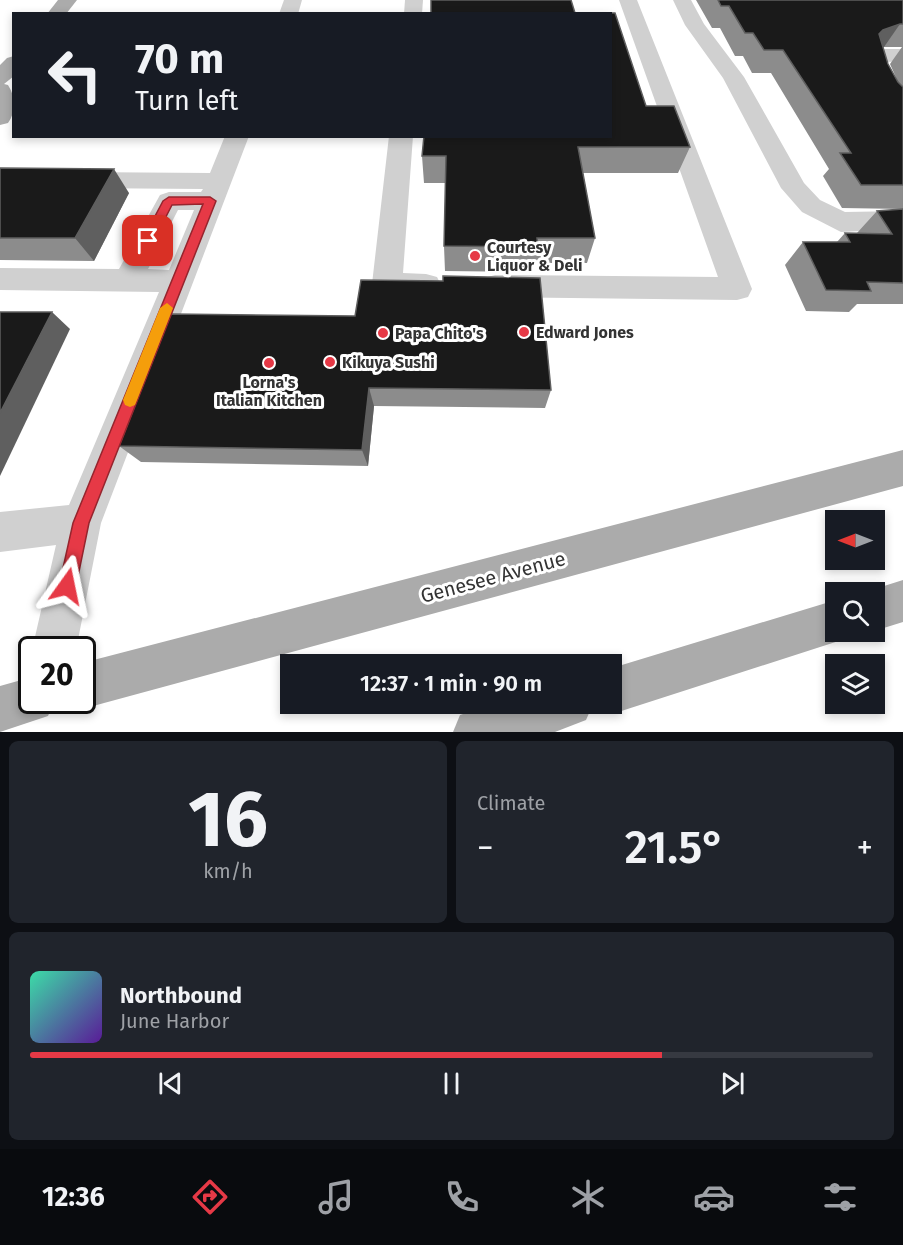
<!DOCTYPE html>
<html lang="en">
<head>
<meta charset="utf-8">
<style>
  body { margin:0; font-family:"Fira Sans",sans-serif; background:#20242c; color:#f1f3f6; height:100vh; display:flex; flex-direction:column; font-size:22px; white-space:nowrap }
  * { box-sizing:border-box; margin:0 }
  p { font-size:20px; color:#9ea1a6 }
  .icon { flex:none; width:33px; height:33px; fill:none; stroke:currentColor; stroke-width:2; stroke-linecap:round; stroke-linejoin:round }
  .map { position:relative; height:732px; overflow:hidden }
  .drawer { display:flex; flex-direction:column; gap:9px; padding:9px; background:#0d0f14; flex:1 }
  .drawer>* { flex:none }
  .hud { position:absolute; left:12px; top:12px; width:600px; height:126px; border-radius:0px; box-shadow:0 3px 9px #0003; background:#171b24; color:#f1f3f6; overflow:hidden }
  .needle { width:39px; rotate:270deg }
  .buttons { position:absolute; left:825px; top:510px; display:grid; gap:12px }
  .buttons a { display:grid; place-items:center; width:60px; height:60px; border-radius:0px; background:#171b24; box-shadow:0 3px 9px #0003; font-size:30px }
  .speed { position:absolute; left:18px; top:636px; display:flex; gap:12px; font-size:30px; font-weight:700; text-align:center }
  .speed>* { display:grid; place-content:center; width:78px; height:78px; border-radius:50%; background:#171b24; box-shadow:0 3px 9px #0003; line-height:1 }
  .speed .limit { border:3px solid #111; border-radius:9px; background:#fff; color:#111 }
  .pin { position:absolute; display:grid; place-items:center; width:51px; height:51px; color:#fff; margin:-26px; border-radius:12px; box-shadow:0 3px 9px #0006 }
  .me { position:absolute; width:66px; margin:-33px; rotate:12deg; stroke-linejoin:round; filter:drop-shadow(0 0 4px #0008) }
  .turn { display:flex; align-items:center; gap:21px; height:126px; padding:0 24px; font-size:27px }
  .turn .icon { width:78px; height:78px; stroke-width:2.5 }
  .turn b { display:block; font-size:42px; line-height:51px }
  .big { font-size:45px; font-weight:600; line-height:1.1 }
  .drawer .tile { flex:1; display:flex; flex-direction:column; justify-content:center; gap:9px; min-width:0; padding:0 21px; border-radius:9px; background:#20242c }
  .drawer .dial { align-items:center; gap:0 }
  .dial b { font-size:78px; line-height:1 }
  .song { display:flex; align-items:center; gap:18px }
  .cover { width:72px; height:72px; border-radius:9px; background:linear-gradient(135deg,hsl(160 70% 55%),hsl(270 70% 35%)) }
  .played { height:6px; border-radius:3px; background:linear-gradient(90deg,#e63946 75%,#363941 75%) }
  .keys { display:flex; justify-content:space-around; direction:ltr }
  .heat { display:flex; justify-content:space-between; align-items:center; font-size:33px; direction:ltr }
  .drawer .tiles { flex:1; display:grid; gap:9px; grid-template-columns:1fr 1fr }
  .tile:last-child { grid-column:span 2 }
  .trip { position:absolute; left:280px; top:654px; width:342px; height:60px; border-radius:0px; background:#171b24; box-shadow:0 3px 9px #0003; font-weight:600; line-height:60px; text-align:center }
  .dock { display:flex; height:96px; justify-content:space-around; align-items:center; background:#090b0e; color:#9ea1a6 }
  .dock .icon { width:42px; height:42px }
  .dock .selected { color:#e63946 }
  .dock b { font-size:27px; color:#f1f3f6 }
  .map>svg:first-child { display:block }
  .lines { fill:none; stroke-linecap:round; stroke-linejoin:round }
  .minor { fill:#d0d0d0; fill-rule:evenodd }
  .major { fill:#ababab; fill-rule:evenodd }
  .wall { fill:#8c8c8c; fill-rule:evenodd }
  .shaded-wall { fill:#5f5f5f }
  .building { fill:#1a1a1a; stroke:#5f5f5f; stroke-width:1.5 }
  .route { fill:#e63946; stroke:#96252e; stroke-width:1.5 }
  .slow { fill:#f59e0b }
  .poi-dot { fill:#e63946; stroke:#fff; stroke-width:2 }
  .labels { text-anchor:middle; stroke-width:6; stroke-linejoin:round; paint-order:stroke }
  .poi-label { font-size:16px; font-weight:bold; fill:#333; stroke:#fff; text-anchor:start }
  .near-street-label { font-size:20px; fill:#333; stroke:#fff }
</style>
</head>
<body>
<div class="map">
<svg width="903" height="732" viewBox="0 0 903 732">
  <rect width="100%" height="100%" fill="#fff"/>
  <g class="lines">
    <!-- minor -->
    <g class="minor">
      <path d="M284,0H302L298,14H279Z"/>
      <path d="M405,0H423L422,14H404Z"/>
      <path d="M619,0H637L752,289L748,297L737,300L495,297L484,294L480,286L484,278L495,275L718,277Z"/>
      <path d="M673,0H691L704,24L744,77L804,183L820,200L845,212L903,211V229L841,232L802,212L781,188L723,78L685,25Z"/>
      <path d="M885,49H903V61L887,62L899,94L903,99V121C879,115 872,80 866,59L869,55Z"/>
      <path d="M225,136H249L101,523L76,650H32L56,545L0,552V512L69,505L159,292L0,290V268L119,269L160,195L169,192H201L203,189L76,188L67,186L63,180L67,174L76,172L210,173ZM178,210H194L169,270L148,269Z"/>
      <path d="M389,136H413L403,273L426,274L437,277L441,285L437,293C418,299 395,298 376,292L372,284Z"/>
    </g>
    <!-- major -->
    <g class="major">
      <path d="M58,0H77L66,14H47Z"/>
      <path d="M14,56V76L4,84L8,85C16,97 16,112 8,123L0,125V65L7,58Z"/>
      <path d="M903,450V486L82,709L65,700H82V663Z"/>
      <path d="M903,580V622L874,631V592H865Z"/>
      <path d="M836,600V632H854L851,637L612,714L596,707L594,704H612V668Z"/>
      <path d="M32,677V700H55L48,716L0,732V686Z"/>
      <path d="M493,704H593L586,720L555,732H453L460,715Z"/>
    </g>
  </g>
  <!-- wall -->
  <g class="wall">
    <path d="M696,0H903V209L842,208L823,176L829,169L771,73H752L743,56H735L720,28H712ZM883,47H902L890,64L898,82L888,64Z"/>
    <path d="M575,13L646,106L690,147L678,173H583L595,238L587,263H535L533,272L445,271L444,246L446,183H424L422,156Z"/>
    <path d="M0,168L129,193L94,261L0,260Z"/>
    <path d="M903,209V304H857L849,312L806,311L785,265L803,242H837L845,233H857L877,211Z"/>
    <path d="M171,314L551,390L545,408L374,406L368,466L141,462L119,446Z"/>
  </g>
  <!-- shaded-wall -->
  <g class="shaded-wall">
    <path d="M900,24L884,47L868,53L879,34L883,30Z"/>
    <path d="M114,169L129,193L94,261L75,238Z"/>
    <path d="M52,312L70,329L0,476V413Z"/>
    <path d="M369,388L374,406L368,466L362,450Z"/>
  </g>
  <!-- building -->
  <g class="building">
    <path d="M431,0H571L575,13H615L646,106H674L690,147H578L595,238H537L538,247L444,246L446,156H422L424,136H610V14H431Z"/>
    <path d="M718,0H903V24H900L883,30L879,34L888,64L898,82L903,87V185H861L840,153H851L783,50H764L753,33H745L729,6H721Z"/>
    <path d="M0,168L114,169L75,238H0Z"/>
    <path d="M903,209V283L867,282L871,291L826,290L803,242H850L845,233L892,234L877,211Z"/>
    <path d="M443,276L540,278L551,390L369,388L362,450L119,446L171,314L355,316L361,280L443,281Z"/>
    <path d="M0,312H52L0,413Z"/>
  </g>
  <!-- route -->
  <path class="route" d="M169,197H210L216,201L89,523L76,586L73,592L67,595L61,592L59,586L73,523L203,204L172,205L152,244H144L142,241L163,201Z"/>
  <!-- slow -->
  <path class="slow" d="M167,303L173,308L137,400L135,405L130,407L125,405L123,400L160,308Z"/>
  <!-- markers -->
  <g class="poi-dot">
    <circle cx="475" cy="256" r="6"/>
    <circle cx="524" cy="332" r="6"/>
    <circle cx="383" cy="333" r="6"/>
    <circle cx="330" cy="362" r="6"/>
    <circle cx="269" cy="363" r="6"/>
  </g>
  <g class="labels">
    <!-- poi labels -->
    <g class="poi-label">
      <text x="487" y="253">Courtesy<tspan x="487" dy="18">Liquor &amp; Deli</tspan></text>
      <text x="536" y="338">Edward Jones</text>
      <text x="395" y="339">Papa Chito's</text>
      <text x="342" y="368">Kikuya Sushi</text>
      <text x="269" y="388" text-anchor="middle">Lorna's<tspan x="269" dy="18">Italian Kitchen</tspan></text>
    </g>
    <!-- near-street labels -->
    <g class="near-street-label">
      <text transform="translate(493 577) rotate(-15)" y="7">Genesee Avenue</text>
    </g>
  </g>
</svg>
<div class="buttons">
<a><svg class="needle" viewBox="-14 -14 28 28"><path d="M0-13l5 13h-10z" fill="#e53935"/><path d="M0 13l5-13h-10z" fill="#9ea1a6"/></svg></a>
<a><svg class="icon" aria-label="search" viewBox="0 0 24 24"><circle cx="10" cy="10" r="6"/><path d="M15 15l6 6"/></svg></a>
<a><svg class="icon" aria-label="layers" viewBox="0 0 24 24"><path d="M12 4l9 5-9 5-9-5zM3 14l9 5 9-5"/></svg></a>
</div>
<div class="speed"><div class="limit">20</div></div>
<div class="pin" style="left:148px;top:241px;background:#d93025"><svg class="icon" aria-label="arrive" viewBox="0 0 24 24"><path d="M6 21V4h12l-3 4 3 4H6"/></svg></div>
<svg class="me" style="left:67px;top:586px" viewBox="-20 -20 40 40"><path d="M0-17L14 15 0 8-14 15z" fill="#e63946" stroke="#fff" stroke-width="4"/></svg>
<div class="trip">12:37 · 1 min · 90 m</div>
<div class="hud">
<div class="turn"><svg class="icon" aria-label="left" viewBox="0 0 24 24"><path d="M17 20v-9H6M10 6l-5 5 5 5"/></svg><div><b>70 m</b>Turn left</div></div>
</div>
</div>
<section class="drawer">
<div class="tiles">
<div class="tile dial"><b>16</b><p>km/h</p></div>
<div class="tile"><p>Climate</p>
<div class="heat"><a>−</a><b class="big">21.5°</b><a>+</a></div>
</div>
<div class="tile">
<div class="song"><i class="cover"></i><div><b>Northbound</b><p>June Harbor</p></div></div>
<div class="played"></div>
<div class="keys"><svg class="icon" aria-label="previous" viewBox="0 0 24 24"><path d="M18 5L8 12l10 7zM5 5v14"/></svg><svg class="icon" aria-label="pause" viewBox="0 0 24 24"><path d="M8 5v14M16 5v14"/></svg><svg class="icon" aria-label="next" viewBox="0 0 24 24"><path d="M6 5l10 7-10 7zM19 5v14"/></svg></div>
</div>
</div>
</section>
<nav class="dock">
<b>12:36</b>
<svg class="icon selected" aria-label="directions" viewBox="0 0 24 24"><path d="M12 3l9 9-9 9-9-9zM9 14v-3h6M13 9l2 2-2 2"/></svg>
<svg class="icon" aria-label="music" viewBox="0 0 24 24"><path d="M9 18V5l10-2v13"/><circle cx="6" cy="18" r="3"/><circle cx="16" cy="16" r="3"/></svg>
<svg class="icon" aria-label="phone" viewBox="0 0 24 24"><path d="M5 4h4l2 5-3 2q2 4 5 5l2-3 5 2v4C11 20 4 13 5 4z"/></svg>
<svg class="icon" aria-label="climate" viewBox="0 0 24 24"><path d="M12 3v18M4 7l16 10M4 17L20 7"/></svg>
<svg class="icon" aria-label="car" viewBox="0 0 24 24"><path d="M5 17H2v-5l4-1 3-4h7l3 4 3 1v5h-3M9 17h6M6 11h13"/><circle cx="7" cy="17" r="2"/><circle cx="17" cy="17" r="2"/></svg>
<svg class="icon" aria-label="filters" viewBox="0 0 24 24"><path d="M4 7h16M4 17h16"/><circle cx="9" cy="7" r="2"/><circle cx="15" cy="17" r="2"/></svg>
</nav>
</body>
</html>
